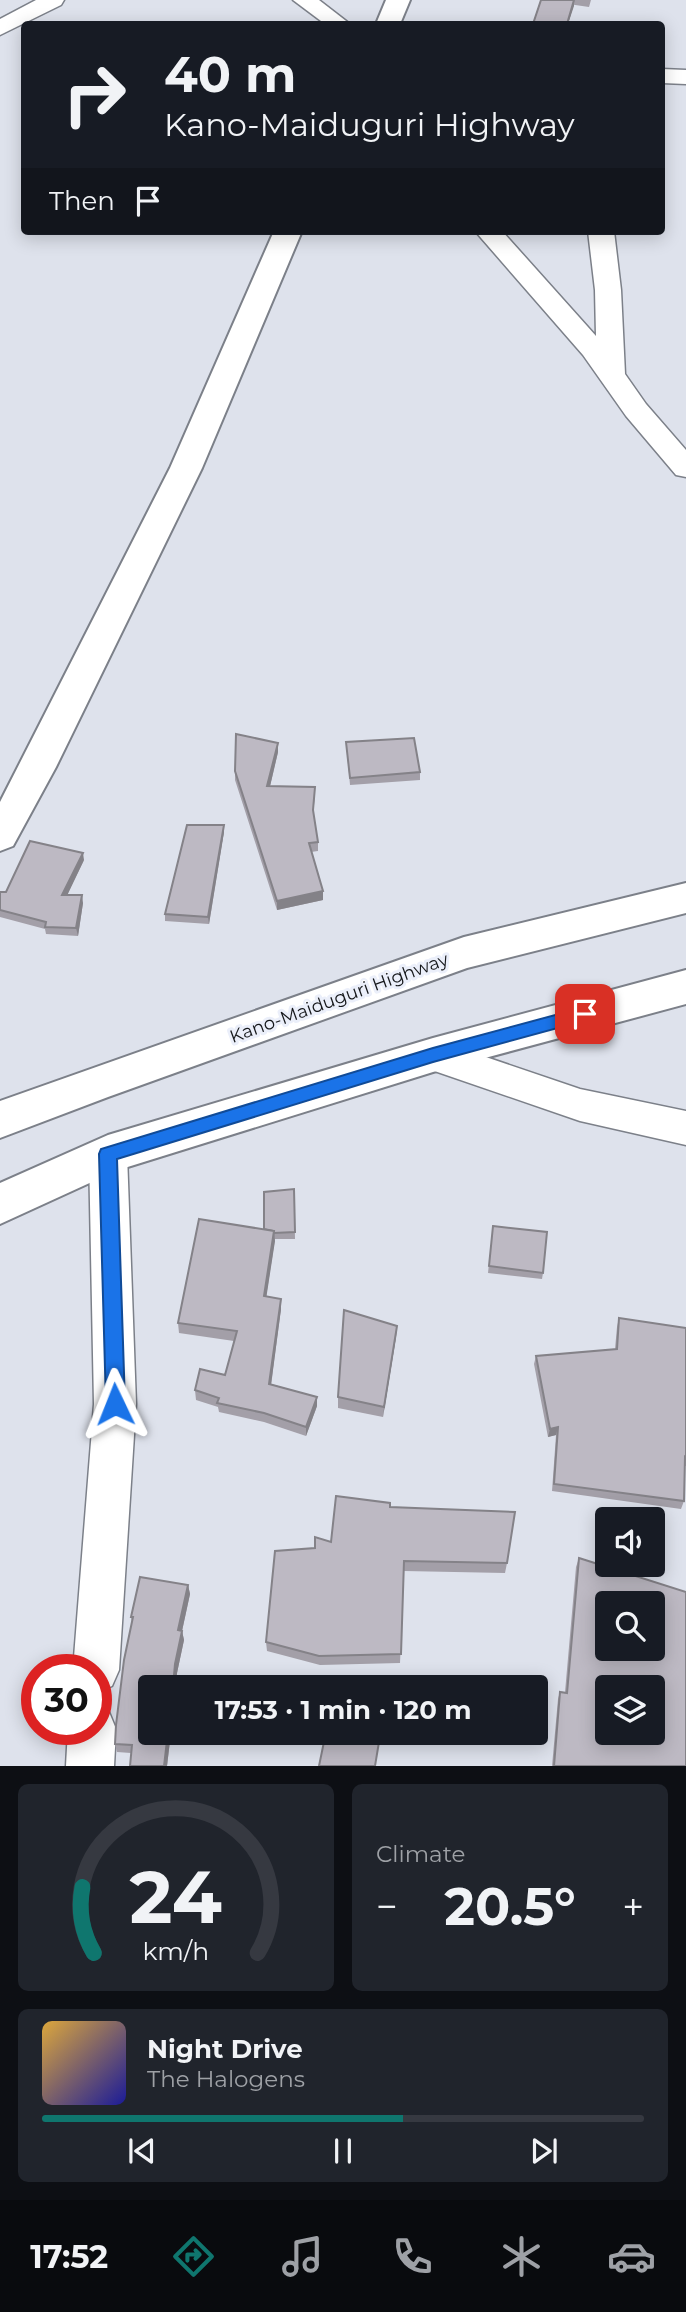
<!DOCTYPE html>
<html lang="en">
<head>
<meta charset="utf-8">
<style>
  body { margin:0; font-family:Montserrat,sans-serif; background:#20242c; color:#f1f3f6; height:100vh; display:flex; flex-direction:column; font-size:26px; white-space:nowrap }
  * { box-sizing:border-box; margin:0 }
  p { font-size:23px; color:#9ea1a6 }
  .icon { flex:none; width:38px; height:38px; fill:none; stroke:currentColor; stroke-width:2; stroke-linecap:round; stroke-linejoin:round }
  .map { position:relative; height:1766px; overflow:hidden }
  .sheet { display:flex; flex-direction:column; gap:18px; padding:18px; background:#0d0f14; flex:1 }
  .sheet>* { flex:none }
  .top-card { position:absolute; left:21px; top:21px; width:644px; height:214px; border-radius:7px; box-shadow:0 4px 18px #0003; background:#171b24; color:#f1f3f6; overflow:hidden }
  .fabs { position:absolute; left:595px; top:1507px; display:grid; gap:14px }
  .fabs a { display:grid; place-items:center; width:70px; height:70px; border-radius:7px; background:#171b24; box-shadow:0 4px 18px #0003; font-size:35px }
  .speed { position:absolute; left:21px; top:1654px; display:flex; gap:14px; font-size:35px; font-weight:700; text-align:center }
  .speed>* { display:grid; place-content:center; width:91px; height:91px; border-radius:50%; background:#171b24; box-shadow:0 4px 18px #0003; line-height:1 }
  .speed .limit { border:10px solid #d22; background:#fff; color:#111 }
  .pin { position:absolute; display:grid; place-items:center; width:60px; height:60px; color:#fff; margin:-30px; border-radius:14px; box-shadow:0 4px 10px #0006 }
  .me { position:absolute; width:77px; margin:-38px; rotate:358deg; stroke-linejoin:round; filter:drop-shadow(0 0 5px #0008) }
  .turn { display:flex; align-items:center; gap:24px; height:147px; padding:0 28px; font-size:32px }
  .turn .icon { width:91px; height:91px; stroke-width:2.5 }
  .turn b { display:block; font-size:49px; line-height:60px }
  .then { display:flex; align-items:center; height:66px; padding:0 28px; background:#0003; gap:14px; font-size:26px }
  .big { font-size:52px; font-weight:700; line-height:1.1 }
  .sheet .card { flex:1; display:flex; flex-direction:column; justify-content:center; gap:10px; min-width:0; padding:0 24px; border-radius:10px; background:#20242c }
  .sheet .dial { align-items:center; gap:0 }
  .dial svg { height:182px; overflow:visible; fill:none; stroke:#363941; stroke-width:7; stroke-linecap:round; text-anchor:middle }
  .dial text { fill:#f1f3f6; stroke:none }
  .song { display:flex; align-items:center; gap:21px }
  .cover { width:84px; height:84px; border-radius:10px; background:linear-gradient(135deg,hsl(40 70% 55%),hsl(240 70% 35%)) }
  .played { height:7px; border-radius:4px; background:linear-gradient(90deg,#0f766e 60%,#363941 60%) }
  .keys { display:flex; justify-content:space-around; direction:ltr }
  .heat { display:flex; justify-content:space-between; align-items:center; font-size:38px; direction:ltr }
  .sheet .tiles { flex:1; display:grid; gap:18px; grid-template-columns:1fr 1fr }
  .card:last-child { grid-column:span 2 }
  .trip { position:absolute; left:138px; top:1675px; width:410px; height:70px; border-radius:7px; background:#171b24; box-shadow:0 4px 18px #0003; font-weight:700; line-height:70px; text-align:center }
  .tabs { display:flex; height:112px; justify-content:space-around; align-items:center; background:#090b0e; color:#9ea1a6 }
  .tabs .icon { width:49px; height:49px }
  .tabs .selected { color:#0f766e }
  .tabs b { font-size:32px; color:#f1f3f6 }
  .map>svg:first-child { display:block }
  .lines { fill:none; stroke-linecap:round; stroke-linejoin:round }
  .minor-casing { stroke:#7c8089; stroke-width:3 }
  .tertiary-casing { stroke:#7c8089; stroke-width:4 }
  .trunk-casing { stroke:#7c8089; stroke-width:4 }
  .minor { fill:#fff; fill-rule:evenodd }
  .tertiary { fill:#fff; fill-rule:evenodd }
  .trunk { fill:#fff; fill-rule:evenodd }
  .wall { fill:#a39fa8 }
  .shaded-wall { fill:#848288 }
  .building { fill:#bdb9c3; stroke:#848288; stroke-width:2; fill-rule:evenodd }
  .route { fill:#1a73e8; stroke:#114b97; stroke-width:2 }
  .labels { text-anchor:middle; stroke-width:6; stroke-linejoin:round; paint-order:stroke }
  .street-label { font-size:18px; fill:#141619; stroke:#ebeffa }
</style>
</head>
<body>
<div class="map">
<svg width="686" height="1766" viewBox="0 0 686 1766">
  <rect width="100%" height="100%" fill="#dee2ec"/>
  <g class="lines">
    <!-- minor casing -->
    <g class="minor-casing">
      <g id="minor">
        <path d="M36,0H64L61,5L0,35V19Z"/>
        <path d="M293,0H319L350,24H325Z"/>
        <path d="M662,69L686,70V84L662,83Z"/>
        <path d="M475,231H502L596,336L595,290L588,231H614L621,290L625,374L646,404L686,450V477L676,475L626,416L583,355Z"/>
        <path d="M433,1039L580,1089L686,1111V1145L580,1121L420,1066L414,1055L420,1044Z"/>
        <path d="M108,1137L122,1142L127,1154L136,1404L119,1670L112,1686L96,1693V1670H73L94,1404L89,1154L94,1142Z"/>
        <path d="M96,1707L109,1712L116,1729L114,1766H66L68,1729H96Z"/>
      </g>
    </g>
    <!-- tertiary casing -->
    <g class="tertiary-casing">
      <g id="tertiary">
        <path d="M386,0H410L400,24H376Z"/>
        <path d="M274,231H302L202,468L56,767L13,846L0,851V802L170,468Z"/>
      </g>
    </g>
    <!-- trunk casing -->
    <g class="trunk-casing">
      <g id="trunk">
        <path d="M686,883V913L467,968L108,1097L0,1138V1101L464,937Z"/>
        <path d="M686,970V1004L433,1072L118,1170L0,1224V1183L108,1135L433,1038Z"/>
      </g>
    </g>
    <!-- minor -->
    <use href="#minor" class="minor"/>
    <!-- tertiary -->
    <use href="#tertiary" class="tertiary"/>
    <!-- trunk -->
    <use href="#trunk" class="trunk"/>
  </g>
  <!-- wall -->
  <g class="wall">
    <path d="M541,0H591L589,7Z"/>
    <path d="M346,742L420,772V780L350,785Z"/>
    <path d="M278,743V752L270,786L315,796L313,814L318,842V851L311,852L323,900L277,910L235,780V771Z"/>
    <path d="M224,825V832L209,924L165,921V914Z"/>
    <path d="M84,860L67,895L83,903L78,936L46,934L45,929L0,917V892H6Z"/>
    <path d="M294,1189L295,1239H275L266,1297L281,1309L271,1384L317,1397V1406L306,1436L264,1422L219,1412L218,1407L196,1400L195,1390L225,1375L234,1341L179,1333L178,1323L264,1229Z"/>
    <path d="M493,1226L543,1273L542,1279L488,1273Z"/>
    <path d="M619,1318L686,1328V1466H685L684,1501L681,1509L552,1491L556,1435L548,1437L534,1364L536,1356L615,1349L617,1327Z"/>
    <path d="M397,1326L396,1337L383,1417L338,1408V1397Z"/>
    <path d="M390,1507L507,1563L505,1573L404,1571L400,1663L320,1665L267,1651L266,1642L315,1548L331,1542Z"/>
    <path d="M579,1558L686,1766H552L558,1699L560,1692H565L576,1567Z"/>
    <path d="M188,1585L190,1594L182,1631L184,1640L177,1673L176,1687H150V1732H171L167,1766H130L131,1753L117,1752L115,1744L132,1622L131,1617Z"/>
  </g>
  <!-- shaded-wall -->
  <g class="shaded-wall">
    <path d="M574,0V6L568,24H567Z"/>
    <path d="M278,743V752L268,795L267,786Z"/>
    <path d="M224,825V832L209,924L208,917Z"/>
    <path d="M83,853L84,860L64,902L62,895Z"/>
    <path d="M323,891V900L277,910V901Z"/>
    <path d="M82,895L83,903L78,936L76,928Z"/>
    <path d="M274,1231L275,1241L265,1306L264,1296Z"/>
    <path d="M281,1299V1309L270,1393L269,1384Z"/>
    <path d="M397,1326L396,1337L383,1417L384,1407Z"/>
    <path d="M317,1397V1406L306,1436V1427Z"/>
    <path d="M558,1427L556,1435L548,1437L550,1429Z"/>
    <path d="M188,1585L190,1594L182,1631L184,1640L177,1673L176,1687H173L178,1630Z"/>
    <path d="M168,1732H171L167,1766H164Z"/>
  </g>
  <!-- building -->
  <g class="building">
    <path d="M541,0H574L567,24H533Z"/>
    <path d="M236,734L278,743L267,786L315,787L313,810L318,842L309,843L323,891L277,901L235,771Z"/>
    <path d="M414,738L420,772L350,778L346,742Z"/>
    <path d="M187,825H224L208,917L165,914Z"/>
    <path d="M30,841L83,853L62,895H82L76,928L45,927L46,922L0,910V892H6Z"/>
    <path d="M294,1189L295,1232L274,1233V1231L264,1229V1192Z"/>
    <path d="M199,1219L274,1231L264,1296L281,1299L269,1384L317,1397L306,1427L264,1413L217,1403L219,1398L195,1390L200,1369L225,1375L237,1331L178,1323Z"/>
    <path d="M493,1226L547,1232L543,1273L489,1266Z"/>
    <path d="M344,1310L397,1326L384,1407L338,1397Z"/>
    <path d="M619,1318L686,1328V1458L685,1457L684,1501L554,1484L558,1427L550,1429L536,1356L617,1349Z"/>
    <path d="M336,1496L390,1503V1507L515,1512L507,1563L404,1561L401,1654L319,1656L266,1642L275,1551L315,1548V1537L331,1542Z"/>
    <path d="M579,1558L686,1592V1766H554L560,1692L567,1693ZM607,1603H653V1648H607ZM607,1687H653V1732H607Z"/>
    <path d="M140,1577L188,1585L178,1630L182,1631L175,1664L173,1687H150V1732H168L164,1766H130L132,1745L115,1744L116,1725L124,1660L133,1617H131Z"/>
    <path d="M326,1732H362L380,1736L375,1766H319Z"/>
  </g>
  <!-- route -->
  <path class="route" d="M585,1007L591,1009L593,1014L591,1019L433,1062L117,1159L125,1404L122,1410L115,1413L108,1410L106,1404L99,1154L101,1149L433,1048Z"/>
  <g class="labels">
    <!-- street labels -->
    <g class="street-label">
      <text transform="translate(339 998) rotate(-20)" y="6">Kano-Maiduguri Highway</text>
    </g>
  </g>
</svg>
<div class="fabs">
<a><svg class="icon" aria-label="sound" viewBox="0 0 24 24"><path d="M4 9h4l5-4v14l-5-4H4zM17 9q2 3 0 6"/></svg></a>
<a><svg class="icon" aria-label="search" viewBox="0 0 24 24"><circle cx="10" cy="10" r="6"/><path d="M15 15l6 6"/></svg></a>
<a><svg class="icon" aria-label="layers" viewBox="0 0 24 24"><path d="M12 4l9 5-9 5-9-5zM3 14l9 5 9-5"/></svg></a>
</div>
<div class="speed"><div class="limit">30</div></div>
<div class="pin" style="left:585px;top:1014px;background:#d93025"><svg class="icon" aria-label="arrive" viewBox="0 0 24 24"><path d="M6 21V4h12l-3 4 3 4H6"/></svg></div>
<svg class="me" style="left:115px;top:1404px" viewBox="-20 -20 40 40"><path d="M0-17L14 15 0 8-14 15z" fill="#1a73e8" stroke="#fff" stroke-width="4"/></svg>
<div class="trip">17:53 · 1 min · 120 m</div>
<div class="top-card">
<div class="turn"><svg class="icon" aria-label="right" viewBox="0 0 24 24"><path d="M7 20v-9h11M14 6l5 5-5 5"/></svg><div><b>40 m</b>Kano-Maiduguri Highway</div></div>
<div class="then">Then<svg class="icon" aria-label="arrive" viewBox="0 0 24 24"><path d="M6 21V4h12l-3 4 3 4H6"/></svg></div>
</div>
</div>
<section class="sheet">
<div class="tiles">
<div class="card dial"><svg viewBox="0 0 100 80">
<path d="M14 69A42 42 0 1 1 86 69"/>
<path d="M14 69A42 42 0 0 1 9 40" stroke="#0f766e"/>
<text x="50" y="56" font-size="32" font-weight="700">24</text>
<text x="50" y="72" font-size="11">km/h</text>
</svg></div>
<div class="card"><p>Climate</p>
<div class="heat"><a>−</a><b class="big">20.5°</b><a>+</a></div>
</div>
<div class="card">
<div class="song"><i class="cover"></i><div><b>Night Drive</b><p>The Halogens</p></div></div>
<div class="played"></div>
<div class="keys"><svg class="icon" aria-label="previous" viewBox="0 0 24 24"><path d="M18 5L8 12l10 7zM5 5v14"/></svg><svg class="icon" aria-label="pause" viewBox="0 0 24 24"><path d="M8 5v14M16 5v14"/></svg><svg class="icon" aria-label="next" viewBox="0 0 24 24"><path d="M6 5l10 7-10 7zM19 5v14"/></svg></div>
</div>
</div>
</section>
<nav class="tabs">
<b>17:52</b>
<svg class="icon selected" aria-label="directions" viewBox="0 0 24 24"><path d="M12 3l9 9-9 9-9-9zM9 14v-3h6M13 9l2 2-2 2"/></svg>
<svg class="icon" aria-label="music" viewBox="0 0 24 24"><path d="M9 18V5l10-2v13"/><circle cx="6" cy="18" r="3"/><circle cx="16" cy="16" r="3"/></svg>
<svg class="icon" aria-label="phone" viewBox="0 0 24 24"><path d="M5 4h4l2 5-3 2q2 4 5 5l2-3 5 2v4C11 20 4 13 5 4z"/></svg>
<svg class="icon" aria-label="climate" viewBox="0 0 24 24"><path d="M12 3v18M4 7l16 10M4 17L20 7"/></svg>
<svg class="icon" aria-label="car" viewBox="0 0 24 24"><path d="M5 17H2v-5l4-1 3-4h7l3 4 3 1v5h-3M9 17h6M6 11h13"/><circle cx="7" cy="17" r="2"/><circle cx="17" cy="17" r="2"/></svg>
</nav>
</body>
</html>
